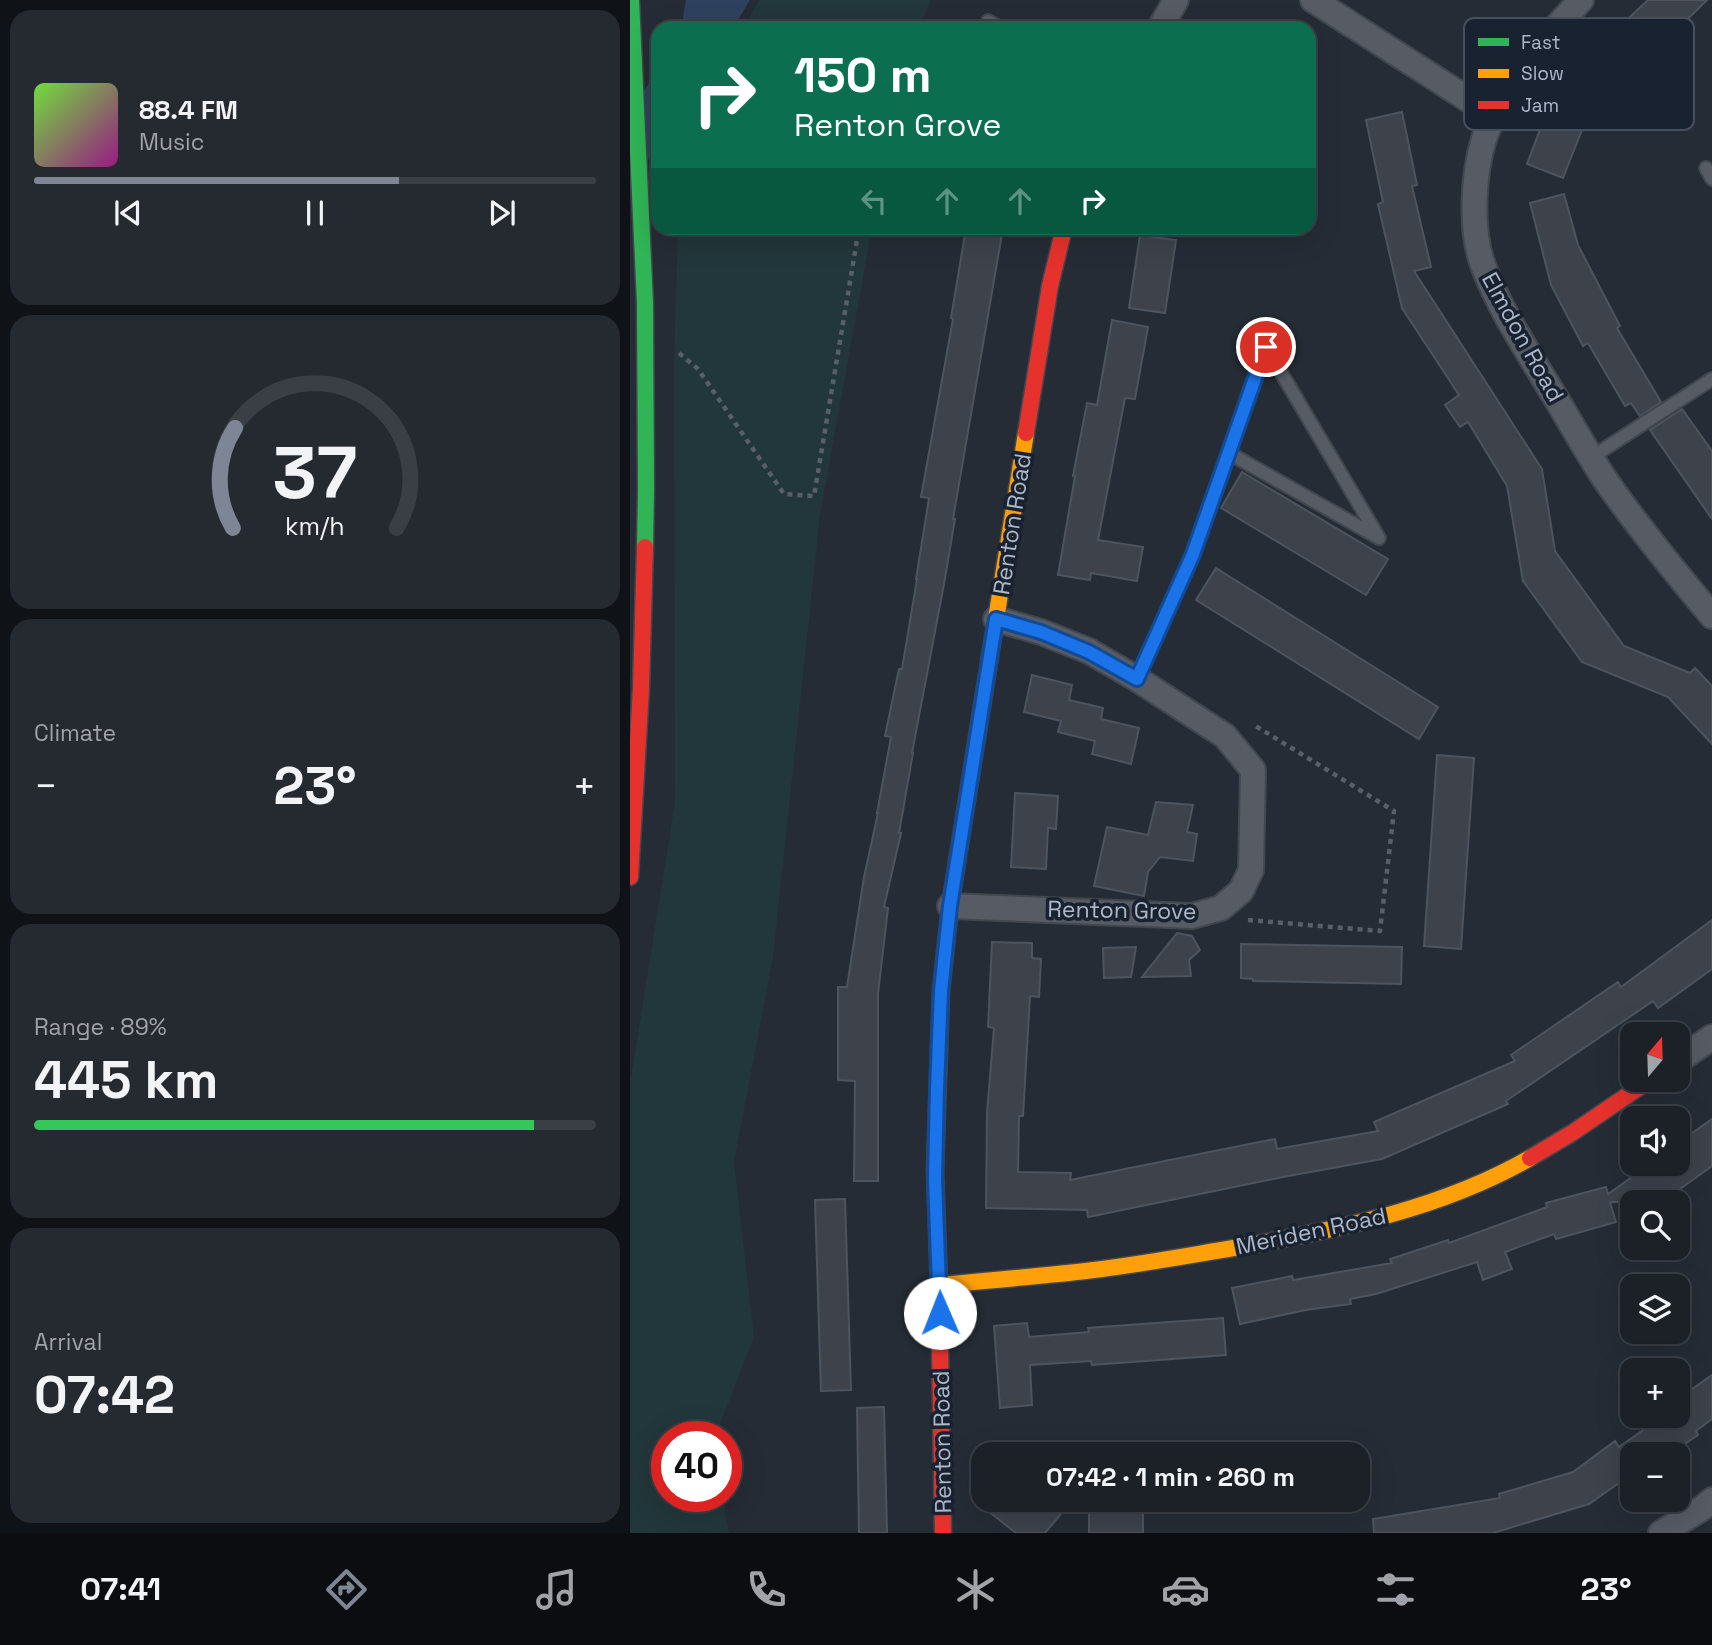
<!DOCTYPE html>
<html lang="en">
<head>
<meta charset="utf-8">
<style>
  body { margin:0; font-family:"Space Grotesk",sans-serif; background:#252930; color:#f1f3f6; height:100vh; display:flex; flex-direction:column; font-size:26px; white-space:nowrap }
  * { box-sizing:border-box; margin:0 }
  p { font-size:23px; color:#a0a3a8 }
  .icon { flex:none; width:38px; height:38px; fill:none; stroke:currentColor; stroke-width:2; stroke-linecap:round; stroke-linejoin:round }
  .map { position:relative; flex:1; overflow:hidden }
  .sheet { display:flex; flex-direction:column; gap:10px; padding:10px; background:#0f1216; width:630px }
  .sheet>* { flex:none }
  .top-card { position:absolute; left:21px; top:21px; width:665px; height:214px; border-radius:21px; box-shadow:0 7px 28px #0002,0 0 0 2px #3a3e45; background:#0b6e4f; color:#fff; overflow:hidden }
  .needle { width:46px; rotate:19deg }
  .buttons { position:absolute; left:990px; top:1022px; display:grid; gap:14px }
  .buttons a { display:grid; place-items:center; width:70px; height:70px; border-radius:14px; background:#1c2128; box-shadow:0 7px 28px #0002,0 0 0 2px #3a3e45; font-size:35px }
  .speed { position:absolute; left:21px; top:1421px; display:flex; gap:14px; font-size:35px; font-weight:700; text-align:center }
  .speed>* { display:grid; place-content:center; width:91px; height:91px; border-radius:50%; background:#1c2128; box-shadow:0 7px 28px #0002,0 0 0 2px #3a3e45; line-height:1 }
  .speed .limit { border:10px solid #d22; background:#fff; color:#111 }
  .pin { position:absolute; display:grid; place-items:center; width:60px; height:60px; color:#fff; margin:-30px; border:4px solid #fff; border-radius:50%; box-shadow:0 2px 7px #0007 }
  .me { position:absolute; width:77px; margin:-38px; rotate:359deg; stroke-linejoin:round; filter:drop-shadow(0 0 5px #0008) }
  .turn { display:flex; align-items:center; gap:24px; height:147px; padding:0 28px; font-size:32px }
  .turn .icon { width:91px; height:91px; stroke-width:2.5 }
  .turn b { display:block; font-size:49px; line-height:60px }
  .lanes { display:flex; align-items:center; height:66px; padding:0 28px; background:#0003; justify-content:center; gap:35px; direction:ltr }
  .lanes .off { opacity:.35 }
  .big { font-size:52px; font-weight:700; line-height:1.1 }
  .sheet .widget { flex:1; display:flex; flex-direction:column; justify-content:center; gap:10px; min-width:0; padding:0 24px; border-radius:21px; background:#252930 }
  .sheet .dial { align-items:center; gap:0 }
  .dial svg { height:182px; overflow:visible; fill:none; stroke:#3a3e45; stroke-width:7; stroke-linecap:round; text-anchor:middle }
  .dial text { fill:#f1f3f6; stroke:none }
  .song { display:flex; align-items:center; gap:21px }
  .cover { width:84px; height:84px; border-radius:10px; background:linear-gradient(135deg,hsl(100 70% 55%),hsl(310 70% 35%)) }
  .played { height:7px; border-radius:4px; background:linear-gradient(90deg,#7e8695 65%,#3a3e45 65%) }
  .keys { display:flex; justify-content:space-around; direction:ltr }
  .heat { display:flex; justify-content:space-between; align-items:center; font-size:38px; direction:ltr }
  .charge { height:10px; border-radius:5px; background:linear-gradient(90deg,#34c759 89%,#3a3e45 0) }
  .trip { position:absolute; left:341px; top:1442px; width:399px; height:70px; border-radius:21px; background:#1c2128; box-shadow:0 7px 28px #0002,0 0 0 2px #3a3e45; font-weight:700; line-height:70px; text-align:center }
  .tabs { display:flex; height:112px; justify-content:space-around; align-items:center; background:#0b0d10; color:#a0a3a8 }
  .tabs .icon { width:49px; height:49px }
  .tabs .current { color:#7e8695 }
  .tabs b { font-size:32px; color:#f1f3f6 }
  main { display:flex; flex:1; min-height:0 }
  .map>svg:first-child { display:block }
  .green { fill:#22373b }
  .water { fill:#2e425f }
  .building { fill:#3d424b; stroke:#4d545e; stroke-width:2 }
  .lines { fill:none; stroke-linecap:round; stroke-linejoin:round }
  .lane-casing { stroke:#42464d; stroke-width:16 }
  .street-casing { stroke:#42464d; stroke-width:28 }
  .fast-casing { stroke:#42464d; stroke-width:19 }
  .slow-casing { stroke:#42464d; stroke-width:19 }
  .jam-casing { stroke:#42464d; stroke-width:19 }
  .path { stroke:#585f67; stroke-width:4.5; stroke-dasharray:5 5; stroke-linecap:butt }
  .lane { stroke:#565b64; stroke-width:12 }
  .street { stroke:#565b64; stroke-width:24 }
  .fast { stroke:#30b455; stroke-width:16 }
  .slow { stroke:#ff9f0a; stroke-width:16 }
  .jam { stroke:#e5322d; stroke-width:16 }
  .fast-bridge-casing { stroke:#42464d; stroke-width:19; stroke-linecap:butt }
  .fast-bridge { stroke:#30b455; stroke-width:16 }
  .route-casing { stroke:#114b97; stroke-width:18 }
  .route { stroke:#1a73e8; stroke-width:12 }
  .labels { text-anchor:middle; stroke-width:7; stroke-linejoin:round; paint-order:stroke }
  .street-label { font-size:23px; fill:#aeb7c8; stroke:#192230 }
  .key { fill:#192230; stroke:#464f5e; stroke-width:2 }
  .key-label { font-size:19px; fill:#aeb7c8 }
</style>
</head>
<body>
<main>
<section class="sheet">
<div class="widget">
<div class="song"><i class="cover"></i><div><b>88.4 FM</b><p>Music</p></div></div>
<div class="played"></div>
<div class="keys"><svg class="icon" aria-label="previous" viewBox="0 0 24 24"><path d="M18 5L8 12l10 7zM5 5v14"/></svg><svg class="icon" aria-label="pause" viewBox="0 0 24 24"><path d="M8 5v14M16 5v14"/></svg><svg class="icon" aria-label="next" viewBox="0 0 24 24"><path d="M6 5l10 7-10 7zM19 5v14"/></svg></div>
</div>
<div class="widget dial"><svg viewBox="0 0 100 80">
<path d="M14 69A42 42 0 1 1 86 69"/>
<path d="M14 69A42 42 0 0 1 15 25" stroke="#7e8695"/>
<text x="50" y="56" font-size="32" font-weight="700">37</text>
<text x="50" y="72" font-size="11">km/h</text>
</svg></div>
<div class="widget"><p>Climate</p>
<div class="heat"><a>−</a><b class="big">23°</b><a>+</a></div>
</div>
<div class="widget"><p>Range · 89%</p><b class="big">445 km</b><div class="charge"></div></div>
<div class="widget"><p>Arrival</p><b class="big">07:42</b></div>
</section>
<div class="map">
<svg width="1082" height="1533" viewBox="0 0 1082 1533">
  <rect width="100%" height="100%" fill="#252c35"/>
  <!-- green -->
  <g class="green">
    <path d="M129,0H301L289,28H113Z"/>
    <path d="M48,228H242L190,515L143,957L104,1162L124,1337L85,1437H37V1496H92L99,1533H0V1084L45,802L44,362Z"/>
  </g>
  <!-- water -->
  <g class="water">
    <path d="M56,0H120L103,28H51Z"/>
    <path d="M28,68V143L0,191V115Z"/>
  </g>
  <!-- building -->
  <g class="building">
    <path d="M1018,0H1077L1032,44L1027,39L970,113L961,107L933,178L897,164L922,98L927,100L981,28L985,31Z"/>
    <path d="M772,112L787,185L782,186L801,267L784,271L912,469L925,551L994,646L1060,673L1065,668L1082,686V744L1038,697L952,662L893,581L877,486L838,422L830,427L815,405L829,395L772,308L748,204L753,202L736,120Z"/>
    <path d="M934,194L948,245L990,326L987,328L1031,402L1010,416L1001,403L995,406L958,343L953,346L921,285L900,203Z"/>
    <path d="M336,228H373L323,519H325L314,584L282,753H283L269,833H271L254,907L258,908L248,994V1181H224L225,1081L208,1080V987H217L234,877L248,813H247L261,737L255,736L269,669H272L287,579H286L299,498L291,497L323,319L321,318Z"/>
    <path d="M510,235L546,240L535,313L499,308Z"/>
    <path d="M482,320L518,327L505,399L495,398L468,540L513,547L507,581L461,573L460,580L428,575L445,476H443L457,403L467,405Z"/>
    <path d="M1052,409L1082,451V519L1020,430Z"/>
    <path d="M612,472L758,559L736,595L591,508Z"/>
    <path d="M586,568L808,707L789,739L566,600Z"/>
    <path d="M402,675L442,685L439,700L473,708L471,719L509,728L501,764L462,754L465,741L428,732L431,721L394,712Z"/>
    <path d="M807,755L844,758L831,949L794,946Z"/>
    <path d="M385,793L428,796L426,829L418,828L416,869L381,867Z"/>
    <path d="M526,802L563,805L557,832L567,834L563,861L530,857L518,872L514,896L464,886L477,827L518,835Z"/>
    <path d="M1082,920V969L1028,1008L1023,1001L876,1101L878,1104L752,1159L653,1177L458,1217L457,1210L356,1208L357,1113L364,1028L358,1027L362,942L402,943V958L411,959L409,997L400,996L393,1116H389L388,1172L441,1173L440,1180L645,1139L647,1149L748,1131L744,1122L885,1061L881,1055L988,982L991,987Z"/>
    <path d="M547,933L562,936L570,950L559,960L561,976L512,977Z"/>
    <path d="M611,944L772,947L771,984L623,981V979L611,978Z"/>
    <path d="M506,947L501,977L474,978L473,948Z"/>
    <path d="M1082,1119V1166L1032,1202H980L986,1222L926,1239L924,1234L875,1252L882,1269L853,1280L847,1262L746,1294L720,1299L721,1304L676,1310L610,1324L602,1288L662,1276L663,1280L762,1263L760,1259L818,1240L819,1243L917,1207L916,1203L976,1187L978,1194L1020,1164H1048V1143Z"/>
    <path d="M215,1199L221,1390L191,1391L185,1200Z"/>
    <path d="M593,1318L596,1355L462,1365L461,1361L400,1365L402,1405L370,1408L364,1326L397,1323L399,1337L459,1332L458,1328Z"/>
    <path d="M1082,1375V1419L1066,1431L1068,1435L1040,1454H1003V1473L959,1504L863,1533H744L743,1519L870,1498L869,1494L943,1472L985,1441L989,1447L1033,1416H1048V1399Z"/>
    <path d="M254,1407L257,1533H229L227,1408Z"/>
    <path d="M344,1500H413L431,1514L415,1533H386Z"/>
    <path d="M459,1507L513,1508V1533H459Z"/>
  </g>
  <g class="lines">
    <!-- lane casing -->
    <g class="lane-casing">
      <g id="lane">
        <path d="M358,21L371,28"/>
        <path d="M1076,168L1082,179"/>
        <path d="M962,457L1082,379"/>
        <path d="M507,679L563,554L636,347L749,538L599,453"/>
      </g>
    </g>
    <!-- street casing -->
    <g class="street-casing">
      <g id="street">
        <path d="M683,0L864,116"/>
        <path d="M951,0C913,41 872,85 854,139C843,174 840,231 853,265C869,308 895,347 919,387C937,416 955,449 974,478C1007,526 1045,572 1082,616"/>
        <path d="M530,28L546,0"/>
        <path d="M320,906L562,916L591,908L611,891L621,870L623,770L595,736L507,679L459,651L411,632L366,619"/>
        <path d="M1048,1061L1082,1037"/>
        <path d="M1031,1533L1071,1509L1082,1500"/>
      </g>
    </g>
    <!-- fast casing -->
    <g class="fast-casing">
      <g id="fast">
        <path d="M15,547L16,490L15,303"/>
        <path d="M305,1170L311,991L320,906L352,706"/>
      </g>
    </g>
    <!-- slow casing -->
    <g class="slow-casing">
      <g id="slow">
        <path d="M352,706L396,433"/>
        <path d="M309,1285C355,1281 401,1277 447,1272C504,1266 560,1255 616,1246C714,1228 813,1208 900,1158"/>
      </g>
    </g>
    <!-- jam casing -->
    <g class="jam-casing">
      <g id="jam">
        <path d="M396,433L420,286L434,228"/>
        <path d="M0,877L11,688L15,547"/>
        <path d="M900,1158L942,1133L1020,1080"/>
        <path d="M305,1170L309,1285L313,1533"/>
      </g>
    </g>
    <!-- path -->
    <g class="path">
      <path d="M49,353L68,369L154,494L184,496L229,228"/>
      <path d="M618,920L750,931L764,811L624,725"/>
    </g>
    <!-- lane -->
    <use href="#lane" class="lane"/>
    <!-- street -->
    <use href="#street" class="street"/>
    <!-- fast -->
    <use href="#fast" class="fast"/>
    <!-- slow -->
    <use href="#slow" class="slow"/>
    <!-- jam -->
    <use href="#jam" class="jam"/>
    <!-- fast-bridge casing -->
    <g class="fast-bridge-casing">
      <path id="fast-bridge" d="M1,0L15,303"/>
    </g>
    <!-- fast-bridge -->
    <use href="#fast-bridge" class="fast-bridge"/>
  </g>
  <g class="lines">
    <!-- route casing -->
    <g class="route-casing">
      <path id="route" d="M310,1313L305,1179L307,1089L311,991L320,906L366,619L411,632L459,652L507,679L563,554L636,347"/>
    </g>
    <!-- route -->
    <use href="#route" class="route"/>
  </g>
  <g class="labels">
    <!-- street labels -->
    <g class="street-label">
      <text transform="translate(893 337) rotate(61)" y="8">Elmdon Road</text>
      <text transform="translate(382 524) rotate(-81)" y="8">Renton Road</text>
      <text transform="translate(492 910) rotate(1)" y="8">Renton Grove</text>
      <text transform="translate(681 1231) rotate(-12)" y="8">Meriden Road</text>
      <text transform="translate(312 1442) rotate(-91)" y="8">Renton Road</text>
    </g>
  </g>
  <!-- legend -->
  <rect x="834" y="18" width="230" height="112" rx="10" class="key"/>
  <rect x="848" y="38" width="31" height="8" fill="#30b455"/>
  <rect x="848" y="69" width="31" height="9" fill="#ff9f0a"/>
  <rect x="848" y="101" width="31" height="8" fill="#e5322d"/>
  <g class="key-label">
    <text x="891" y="49">Fast</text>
    <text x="891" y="80">Slow</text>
    <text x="891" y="112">Jam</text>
  </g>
</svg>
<div class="buttons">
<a><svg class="needle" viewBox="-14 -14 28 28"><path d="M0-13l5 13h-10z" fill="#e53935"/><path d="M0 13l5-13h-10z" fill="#a0a3a8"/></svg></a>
<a><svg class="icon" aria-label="sound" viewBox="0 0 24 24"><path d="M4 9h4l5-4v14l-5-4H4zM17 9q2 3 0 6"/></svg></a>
<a><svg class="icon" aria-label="search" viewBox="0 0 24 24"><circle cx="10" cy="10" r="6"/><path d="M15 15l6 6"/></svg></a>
<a><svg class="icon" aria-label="layers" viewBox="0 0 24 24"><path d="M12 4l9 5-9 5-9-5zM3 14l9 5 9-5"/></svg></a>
<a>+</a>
<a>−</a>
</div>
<div class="speed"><div class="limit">40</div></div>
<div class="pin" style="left:636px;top:347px;background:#d93025"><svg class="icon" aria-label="arrive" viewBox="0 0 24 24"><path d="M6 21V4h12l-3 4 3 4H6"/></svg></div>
<svg class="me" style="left:310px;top:1313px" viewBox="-20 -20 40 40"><circle r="19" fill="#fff"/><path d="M0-13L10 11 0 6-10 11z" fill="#1a73e8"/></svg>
<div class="trip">07:42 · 1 min · 260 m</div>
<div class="top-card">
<div class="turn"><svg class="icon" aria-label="right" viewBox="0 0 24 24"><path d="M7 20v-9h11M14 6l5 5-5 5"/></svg><div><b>150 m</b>Renton Grove</div></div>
<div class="lanes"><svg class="icon off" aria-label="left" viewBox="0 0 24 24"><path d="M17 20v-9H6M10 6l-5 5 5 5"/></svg><svg class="icon off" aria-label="ahead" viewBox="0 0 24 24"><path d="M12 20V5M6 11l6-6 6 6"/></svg><svg class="icon off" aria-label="ahead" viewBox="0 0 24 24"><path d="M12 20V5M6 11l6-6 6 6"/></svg><svg class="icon" aria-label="right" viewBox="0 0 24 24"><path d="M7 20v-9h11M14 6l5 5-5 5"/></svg></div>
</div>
</div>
</main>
<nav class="tabs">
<b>07:41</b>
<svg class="icon current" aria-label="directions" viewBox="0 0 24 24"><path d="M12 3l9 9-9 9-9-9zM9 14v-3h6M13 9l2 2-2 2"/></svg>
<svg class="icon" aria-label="music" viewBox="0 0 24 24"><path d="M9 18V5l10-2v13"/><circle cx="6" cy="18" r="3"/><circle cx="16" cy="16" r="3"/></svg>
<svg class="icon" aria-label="phone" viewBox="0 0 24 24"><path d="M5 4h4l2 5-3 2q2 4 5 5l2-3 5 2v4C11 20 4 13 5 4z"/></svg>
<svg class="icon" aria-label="climate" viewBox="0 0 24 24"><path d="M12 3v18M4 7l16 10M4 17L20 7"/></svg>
<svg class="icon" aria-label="car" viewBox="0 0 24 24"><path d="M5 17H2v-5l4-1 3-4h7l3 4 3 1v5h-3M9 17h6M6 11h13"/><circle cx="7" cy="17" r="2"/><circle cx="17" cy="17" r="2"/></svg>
<svg class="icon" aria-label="filters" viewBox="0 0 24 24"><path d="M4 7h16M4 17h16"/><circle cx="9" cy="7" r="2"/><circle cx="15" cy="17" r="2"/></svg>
<b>23°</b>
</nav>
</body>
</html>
